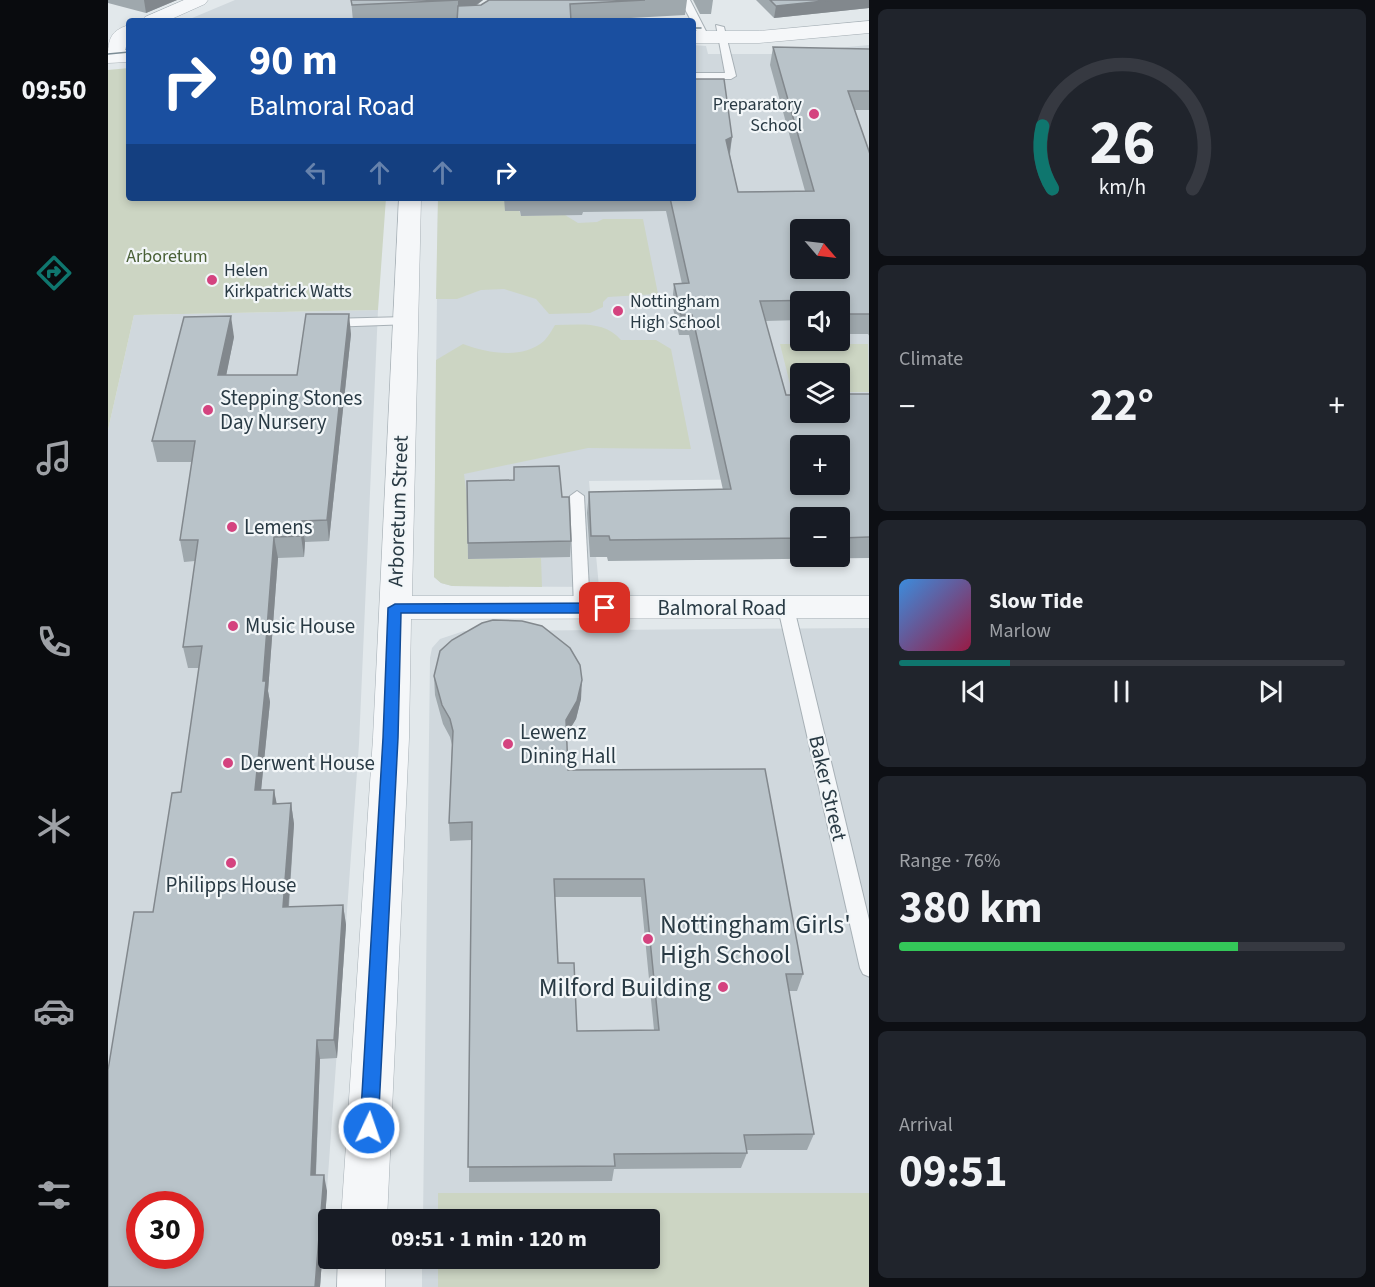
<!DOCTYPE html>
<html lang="en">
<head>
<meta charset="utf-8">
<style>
  body { margin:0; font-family:"Source Sans 3",sans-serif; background:#20242c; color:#f1f3f6; height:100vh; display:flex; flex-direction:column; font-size:22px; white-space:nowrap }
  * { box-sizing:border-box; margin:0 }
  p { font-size:20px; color:#9ea1a6 }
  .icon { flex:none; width:33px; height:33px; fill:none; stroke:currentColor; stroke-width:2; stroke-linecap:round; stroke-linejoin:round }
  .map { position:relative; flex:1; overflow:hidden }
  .side { display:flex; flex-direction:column; gap:9px; padding:9px; background:#0d0f14; width:506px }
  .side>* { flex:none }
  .top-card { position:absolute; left:18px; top:18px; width:570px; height:183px; border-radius:6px; box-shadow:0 3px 9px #0003; background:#1a4fa0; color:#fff; overflow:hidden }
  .needle { width:39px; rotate:118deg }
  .fabs { position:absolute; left:682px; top:219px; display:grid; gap:12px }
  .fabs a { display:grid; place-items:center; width:60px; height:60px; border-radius:6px; background:#171b24; box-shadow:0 3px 9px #0003; font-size:30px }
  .speed { position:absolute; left:18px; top:1191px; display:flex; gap:12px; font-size:30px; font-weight:700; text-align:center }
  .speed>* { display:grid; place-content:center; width:78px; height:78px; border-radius:50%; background:#171b24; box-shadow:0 3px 9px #0003; line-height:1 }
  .speed .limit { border:9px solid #d22; background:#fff; color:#111 }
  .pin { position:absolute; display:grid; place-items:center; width:51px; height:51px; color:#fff; margin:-26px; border-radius:12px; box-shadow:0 3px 9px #0006 }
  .me { position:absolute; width:66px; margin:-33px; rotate:3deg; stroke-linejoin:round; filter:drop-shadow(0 0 4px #0008) }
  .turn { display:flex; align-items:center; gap:21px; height:126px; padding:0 24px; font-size:27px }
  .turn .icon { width:78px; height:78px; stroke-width:2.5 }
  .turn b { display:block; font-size:42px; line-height:51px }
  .lanes { display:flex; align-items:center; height:57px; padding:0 24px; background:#0003; justify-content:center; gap:30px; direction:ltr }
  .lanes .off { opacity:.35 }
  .big { font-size:45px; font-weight:700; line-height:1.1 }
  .side .widget { flex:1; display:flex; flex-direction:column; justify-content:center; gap:9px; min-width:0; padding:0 21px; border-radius:9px; background:#20242c }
  .side .dial { align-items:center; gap:0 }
  .dial svg { height:156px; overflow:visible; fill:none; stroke:#363941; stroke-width:7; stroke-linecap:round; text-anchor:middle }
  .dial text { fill:#f1f3f6; stroke:none }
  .song { display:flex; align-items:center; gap:18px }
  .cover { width:72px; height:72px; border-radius:9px; background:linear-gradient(135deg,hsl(210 70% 55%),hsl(340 70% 35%)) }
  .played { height:6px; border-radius:3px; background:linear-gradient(90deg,#0f766e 25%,#363941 25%) }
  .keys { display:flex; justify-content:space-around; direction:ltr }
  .heat { display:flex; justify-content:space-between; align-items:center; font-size:33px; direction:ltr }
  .charge { height:9px; border-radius:4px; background:linear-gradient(90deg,#34c759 76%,#363941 0) }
  .trip { position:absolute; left:210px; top:1209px; width:342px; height:60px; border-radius:6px; background:#171b24; box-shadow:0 3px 9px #0003; font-weight:700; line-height:60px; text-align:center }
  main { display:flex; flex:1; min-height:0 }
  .menu { display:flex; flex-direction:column; width:108px; justify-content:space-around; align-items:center; background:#090b0e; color:#9ea1a6 }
  .menu .icon { width:42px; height:42px }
  .menu .selected { color:#0f766e }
  .menu b { font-size:27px; color:#f1f3f6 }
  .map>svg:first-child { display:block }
  .built { fill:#d0d8dd; fill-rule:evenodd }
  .green { fill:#ccd5c3 }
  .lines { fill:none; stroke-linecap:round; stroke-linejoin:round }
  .service-casing { stroke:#a7b0b6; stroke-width:2 }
  .minor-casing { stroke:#a7b0b6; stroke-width:1 }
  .tertiary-casing { stroke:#a7b0b6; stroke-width:1 }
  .service { fill:#f5f7f9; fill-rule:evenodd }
  .minor { fill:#f5f7f9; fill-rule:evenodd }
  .tertiary { fill:#f5f7f9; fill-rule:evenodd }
  .tram { stroke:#7b8c95; stroke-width:1.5 }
  .wall { fill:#9fa8ad; fill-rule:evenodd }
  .shaded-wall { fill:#82888d }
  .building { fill:#b9c3c9; stroke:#82888d; stroke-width:1.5; fill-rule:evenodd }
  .route { fill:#1a73e8; stroke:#114b97; stroke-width:1.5 }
  .poi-dot { fill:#d4437f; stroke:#f2f6f8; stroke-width:2 }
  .labels { text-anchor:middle; stroke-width:4.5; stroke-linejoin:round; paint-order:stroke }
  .far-poi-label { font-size:18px; fill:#293a44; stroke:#f2f6f8; text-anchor:start }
  .far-park-label { font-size:18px; fill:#496036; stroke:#f2f6f8 }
  .poi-label { font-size:21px; fill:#293a44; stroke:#f2f6f8; text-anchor:start }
  .street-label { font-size:21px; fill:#293a44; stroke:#f2f6f8 }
  .near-poi-label { font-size:26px; fill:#293a44; stroke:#f2f6f8; text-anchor:start }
</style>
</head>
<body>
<main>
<nav class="menu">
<b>09:50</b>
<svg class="icon selected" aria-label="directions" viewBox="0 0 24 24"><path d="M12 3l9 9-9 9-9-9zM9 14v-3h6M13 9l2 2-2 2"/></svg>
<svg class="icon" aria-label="music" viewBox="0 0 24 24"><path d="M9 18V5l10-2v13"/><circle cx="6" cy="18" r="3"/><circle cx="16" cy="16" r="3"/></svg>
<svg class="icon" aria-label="phone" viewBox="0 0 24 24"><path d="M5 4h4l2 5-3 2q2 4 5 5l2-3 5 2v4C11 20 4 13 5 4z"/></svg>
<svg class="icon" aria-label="climate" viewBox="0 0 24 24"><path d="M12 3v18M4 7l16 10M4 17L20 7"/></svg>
<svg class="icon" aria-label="car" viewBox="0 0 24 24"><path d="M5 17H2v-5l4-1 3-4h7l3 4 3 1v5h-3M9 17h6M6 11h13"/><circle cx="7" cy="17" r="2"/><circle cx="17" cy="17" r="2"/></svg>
<svg class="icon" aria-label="filters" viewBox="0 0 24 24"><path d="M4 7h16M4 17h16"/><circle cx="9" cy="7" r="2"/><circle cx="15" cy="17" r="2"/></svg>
</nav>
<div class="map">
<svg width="762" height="1287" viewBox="0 0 762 1287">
  <rect width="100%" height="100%" fill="#e2e8eb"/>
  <!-- built -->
  <g class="built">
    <path d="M127,0H369L336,21H77Z"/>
    <path d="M585,45L598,46L600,54H665L761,45V479L732,446H693V479L481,481L491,587L344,586L333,583L326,577L330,198H585ZM693,230H732V268H693ZM693,302H732V340H693ZM693,374H732V412H693Z"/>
    <path d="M270,310L251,744L212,1287H0V430L26,315ZM32,1204H82V1256H32Z"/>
    <path d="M761,628V1287H314V1259L542,1258V1220L315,1219L322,658L324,648L332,639L356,631Z"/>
  </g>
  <!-- green -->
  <g class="green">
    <path d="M21,68V198H278L270,310L26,315L0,430V70Z"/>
    <path d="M330,198C351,198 408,190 413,216L457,215L470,223L489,222L495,219H535L550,294L500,297L495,302V307L482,313L441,314L428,299L396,289L373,290L349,299H328Z"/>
    <path d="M447,325C471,325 496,320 513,340H548L563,349L583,449L480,448L356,474L359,497L360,559L433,558L434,587L344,586L333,583L326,577L328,360L355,344C379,353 414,360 436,341C440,337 444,330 447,325Z"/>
    <path d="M672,344H760L761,392H732V374H693V392H684Z"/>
    <path d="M330,1193H761V1287H330V1259L542,1258V1220L330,1219Z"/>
  </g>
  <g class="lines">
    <!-- service casing -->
    <g class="service-casing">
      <g id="service">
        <path d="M572,0H582L601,37L599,39H593Z"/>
        <path d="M608,25L616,27L628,76L623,79H585V73H617Z"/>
        <path d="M298,317L304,321L303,324L220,327L214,323L220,319Z"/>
        <path d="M469,491L476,496L482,608L480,612H468L466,608L462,496Z"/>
        <path d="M678,602L684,604L686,608L762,924V977L755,974L752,968L670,608L672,604Z"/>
      </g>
    </g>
    <!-- minor casing -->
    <g class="minor-casing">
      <g id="minor">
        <path d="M76,0H100L97,4L59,21H35L37,17Z"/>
        <path d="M21,25C21,37 18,51 12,61L0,62C0,42 0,31 21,25Z"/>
        <path d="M291,198H313L304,596H762V618L303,619L301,738L279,1220H233L265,738Z"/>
        <path d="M230,1258H277V1287H229Z"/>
      </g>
    </g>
    <!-- tertiary casing -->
    <g class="tertiary-casing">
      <g id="tertiary">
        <path d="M762,21V33L651,43H585V31H651Z"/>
        <path d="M21,50V62L0,63V51Z"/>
      </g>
    </g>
    <!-- service -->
    <use href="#service" class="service"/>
    <!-- minor -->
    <use href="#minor" class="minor"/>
    <!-- tertiary -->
    <use href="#tertiary" class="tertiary"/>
    <!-- tram -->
    <g class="tram">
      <path d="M585,28H593"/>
      <path d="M0,54L21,52"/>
    </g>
  </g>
  <!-- wall -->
  <g class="wall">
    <path d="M0,0H69L38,13L0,3Z"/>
    <path d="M243,0H375L368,6L373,5L381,0H579L577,15L469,21H349V18L283,21H245Z"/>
    <path d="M585,0H605L603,14H592Z"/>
    <path d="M648,0H762V8L666,18Z"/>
    <path d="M665,47L762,49V110H746L762,154V337L760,334H732V302H693V320L657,321L678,395L762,394V558L500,561L499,557H482L479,513L481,492L615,490L581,335H571L564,304L566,284H574L558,211L475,212L474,215L413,216L412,211H397L396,198H585L624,137L622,155L630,192L697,191L662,65ZM693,518H732V556H693Z"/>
    <path d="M243,334L221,541L197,542L196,557L170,558L160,691L162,702L153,790H166L168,804L183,803L186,824L181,907L235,905L238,925L229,1058L212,1059L208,1175L219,1191L212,1287L45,912L73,792L91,668H80L75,647L87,561L76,562L72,540L84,462H49L44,441L126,337L118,375H189Z"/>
    <path d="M406,467L454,497L463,541L462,557L360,559L359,481L406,480Z"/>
    <path d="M326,676L473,699L468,719L458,735L460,770L695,974L689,991H681L706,1134L699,1150H638L639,1153L633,1168L506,1169L504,1181L361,1182L364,840L342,841L341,823L344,745L342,737L335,724L327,695ZM447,897H533L546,1030L469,1031L450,963Z"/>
  </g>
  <!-- shaded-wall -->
  <g class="shaded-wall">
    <path d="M36,0H69L38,13Z"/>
    <path d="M351,0H375L350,18V1Z"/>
    <path d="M725,0H762V8L666,18L668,6Z"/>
    <path d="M624,137L621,156L618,140Z"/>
    <path d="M241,314L243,334L221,541L219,520Z"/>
    <path d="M123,316L126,337L114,396L110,375Z"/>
    <path d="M194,521L197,542L196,557L193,536Z"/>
    <path d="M166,537L170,558L160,691L162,702L151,811L147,790Z"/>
    <path d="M474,680L473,699L468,719L456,739L458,720Z"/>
    <path d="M166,790L170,810L165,804Z"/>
    <path d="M183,803L186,824L179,927L175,907Z"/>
    <path d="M235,905L238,925L229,1058L226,1040Z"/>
    <path d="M209,1040L212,1059L207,1192L203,1175Z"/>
    <path d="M216,1175L219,1191L212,1287H207Z"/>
  </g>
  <!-- building -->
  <g class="building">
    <path d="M243,0H351L244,5Z"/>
    <path d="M381,0H537L462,4L463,21H349L350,6L373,5Z"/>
    <path d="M662,0H725L668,6Z"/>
    <path d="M665,47L762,49V91H740L762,154V314H732V302H725L724,300L652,301L678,395H693V412H732V394H762V537L732,538V518H693V538L502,540L501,536H483L481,492L623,489L584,315H573L566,284L581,283L562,198H585V79H616L624,137L618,140L630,192L706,191ZM693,230H732V268H693ZM693,446H732V484H693Z"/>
    <path d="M198,314H241L219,520L194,521L193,536L166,537L155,681H158L147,790H166L165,804L183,803L175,907L235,905L226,1040H209L203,1175H216L207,1287H0V1070L26,912H45L64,793L73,792L94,646L75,647L90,540H72L87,441H44L76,317L123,316L110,375H189ZM32,1204H82V1256H32Z"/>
    <path d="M451,466L454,497H461L463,541L360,543L359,481L406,480V467Z"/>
    <path d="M385,620L414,621L434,626L462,648L472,665L474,680L469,701L458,720L460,770L657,769L695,974H678L706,1134L636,1135L639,1153L506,1154L507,1166L360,1167L364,822L341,823L345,731L342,719L334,705L326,676L332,651L344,640L374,623ZM446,879H536L551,1030L469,1031L466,963H450Z"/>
  </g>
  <!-- route -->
  <path class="route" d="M497,603L504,608L497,613H293L290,738L270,1128L268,1134L261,1137L255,1134L252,1128L275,738L280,608L287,604Z"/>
  <!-- markers -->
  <g class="poi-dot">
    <circle cx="706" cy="114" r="6"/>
    <circle cx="104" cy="280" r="6"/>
    <circle cx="510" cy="311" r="6"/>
    <circle cx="100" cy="410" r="6"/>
    <circle cx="124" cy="527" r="6"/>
    <circle cx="125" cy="626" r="6"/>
    <circle cx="400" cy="744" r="6"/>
    <circle cx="120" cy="763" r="6"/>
    <circle cx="123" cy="863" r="6"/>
    <circle cx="540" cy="939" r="6"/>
    <circle cx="615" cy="987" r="6"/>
  </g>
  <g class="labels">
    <!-- far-poi labels -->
    <g class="far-poi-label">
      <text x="694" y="110" text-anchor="end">Preparatory<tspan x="694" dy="21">School</tspan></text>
      <text x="116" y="276">Helen<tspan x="116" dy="21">Kirkpatrick Watts</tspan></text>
      <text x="522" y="307">Nottingham<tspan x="522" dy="21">High School</tspan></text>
    </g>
    <!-- far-park labels -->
    <g class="far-park-label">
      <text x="59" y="262">Arboretum</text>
    </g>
    <!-- poi labels -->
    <g class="poi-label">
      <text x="112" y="405">Stepping Stones<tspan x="112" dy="24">Day Nursery</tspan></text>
      <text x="136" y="534">Lemens</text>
      <text x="137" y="633">Music House</text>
      <text x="412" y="739">Lewenz<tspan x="412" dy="24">Dining Hall</tspan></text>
      <text x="132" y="770">Derwent House</text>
      <text x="123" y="892" text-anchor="middle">Philipps House</text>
    </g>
    <!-- street labels -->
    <g class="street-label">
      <text transform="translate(290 511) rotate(-88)" y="7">Arboretum Street</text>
      <text x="614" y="615">Balmoral Road</text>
      <text transform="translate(720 788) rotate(77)" y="7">Baker Street</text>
    </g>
    <!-- near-poi labels -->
    <g class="near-poi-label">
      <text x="552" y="933">Nottingham Girls'<tspan x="552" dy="30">High School</tspan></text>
      <text x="603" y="996" text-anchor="end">Milford Building</text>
    </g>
  </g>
</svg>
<div class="fabs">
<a><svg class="needle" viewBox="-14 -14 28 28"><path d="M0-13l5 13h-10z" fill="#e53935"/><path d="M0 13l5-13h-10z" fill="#9ea1a6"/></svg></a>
<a><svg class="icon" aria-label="sound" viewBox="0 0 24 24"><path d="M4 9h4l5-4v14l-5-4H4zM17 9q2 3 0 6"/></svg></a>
<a><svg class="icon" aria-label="layers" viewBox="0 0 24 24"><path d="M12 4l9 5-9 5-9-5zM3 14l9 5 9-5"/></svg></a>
<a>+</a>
<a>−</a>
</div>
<div class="speed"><div class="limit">30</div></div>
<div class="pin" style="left:497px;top:608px;background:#d93025"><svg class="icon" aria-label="arrive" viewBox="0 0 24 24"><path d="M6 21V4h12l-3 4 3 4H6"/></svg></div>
<svg class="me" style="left:261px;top:1128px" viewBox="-20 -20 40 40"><circle r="17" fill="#1a73e8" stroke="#fff" stroke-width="3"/><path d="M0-11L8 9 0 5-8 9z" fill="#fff"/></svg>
<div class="trip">09:51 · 1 min · 120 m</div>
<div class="top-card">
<div class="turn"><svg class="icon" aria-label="right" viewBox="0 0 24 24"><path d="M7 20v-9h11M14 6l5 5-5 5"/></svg><div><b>90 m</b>Balmoral Road</div></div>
<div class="lanes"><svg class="icon off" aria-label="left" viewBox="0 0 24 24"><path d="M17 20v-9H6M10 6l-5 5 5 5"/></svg><svg class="icon off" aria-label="ahead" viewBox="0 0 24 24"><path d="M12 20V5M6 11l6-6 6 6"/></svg><svg class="icon off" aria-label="ahead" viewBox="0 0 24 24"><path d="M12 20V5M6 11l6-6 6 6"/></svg><svg class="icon" aria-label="right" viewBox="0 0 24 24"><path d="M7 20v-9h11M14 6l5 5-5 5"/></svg></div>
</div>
</div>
<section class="side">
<div class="widget dial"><svg viewBox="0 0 100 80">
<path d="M14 69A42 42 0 1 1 86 69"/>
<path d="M14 69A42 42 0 0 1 9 37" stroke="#0f766e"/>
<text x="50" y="56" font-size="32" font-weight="700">26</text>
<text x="50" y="72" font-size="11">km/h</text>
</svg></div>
<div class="widget"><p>Climate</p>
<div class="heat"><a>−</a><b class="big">22°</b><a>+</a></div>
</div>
<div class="widget">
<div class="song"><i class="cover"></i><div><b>Slow Tide</b><p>Marlow</p></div></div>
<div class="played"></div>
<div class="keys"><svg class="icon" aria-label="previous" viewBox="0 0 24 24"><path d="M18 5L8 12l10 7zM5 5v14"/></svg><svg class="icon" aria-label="pause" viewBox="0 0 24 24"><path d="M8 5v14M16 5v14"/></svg><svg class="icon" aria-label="next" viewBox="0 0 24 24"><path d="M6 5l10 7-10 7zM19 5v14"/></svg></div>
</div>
<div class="widget"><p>Range · 76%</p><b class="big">380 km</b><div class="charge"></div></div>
<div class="widget"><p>Arrival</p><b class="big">09:51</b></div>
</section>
</main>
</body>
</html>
